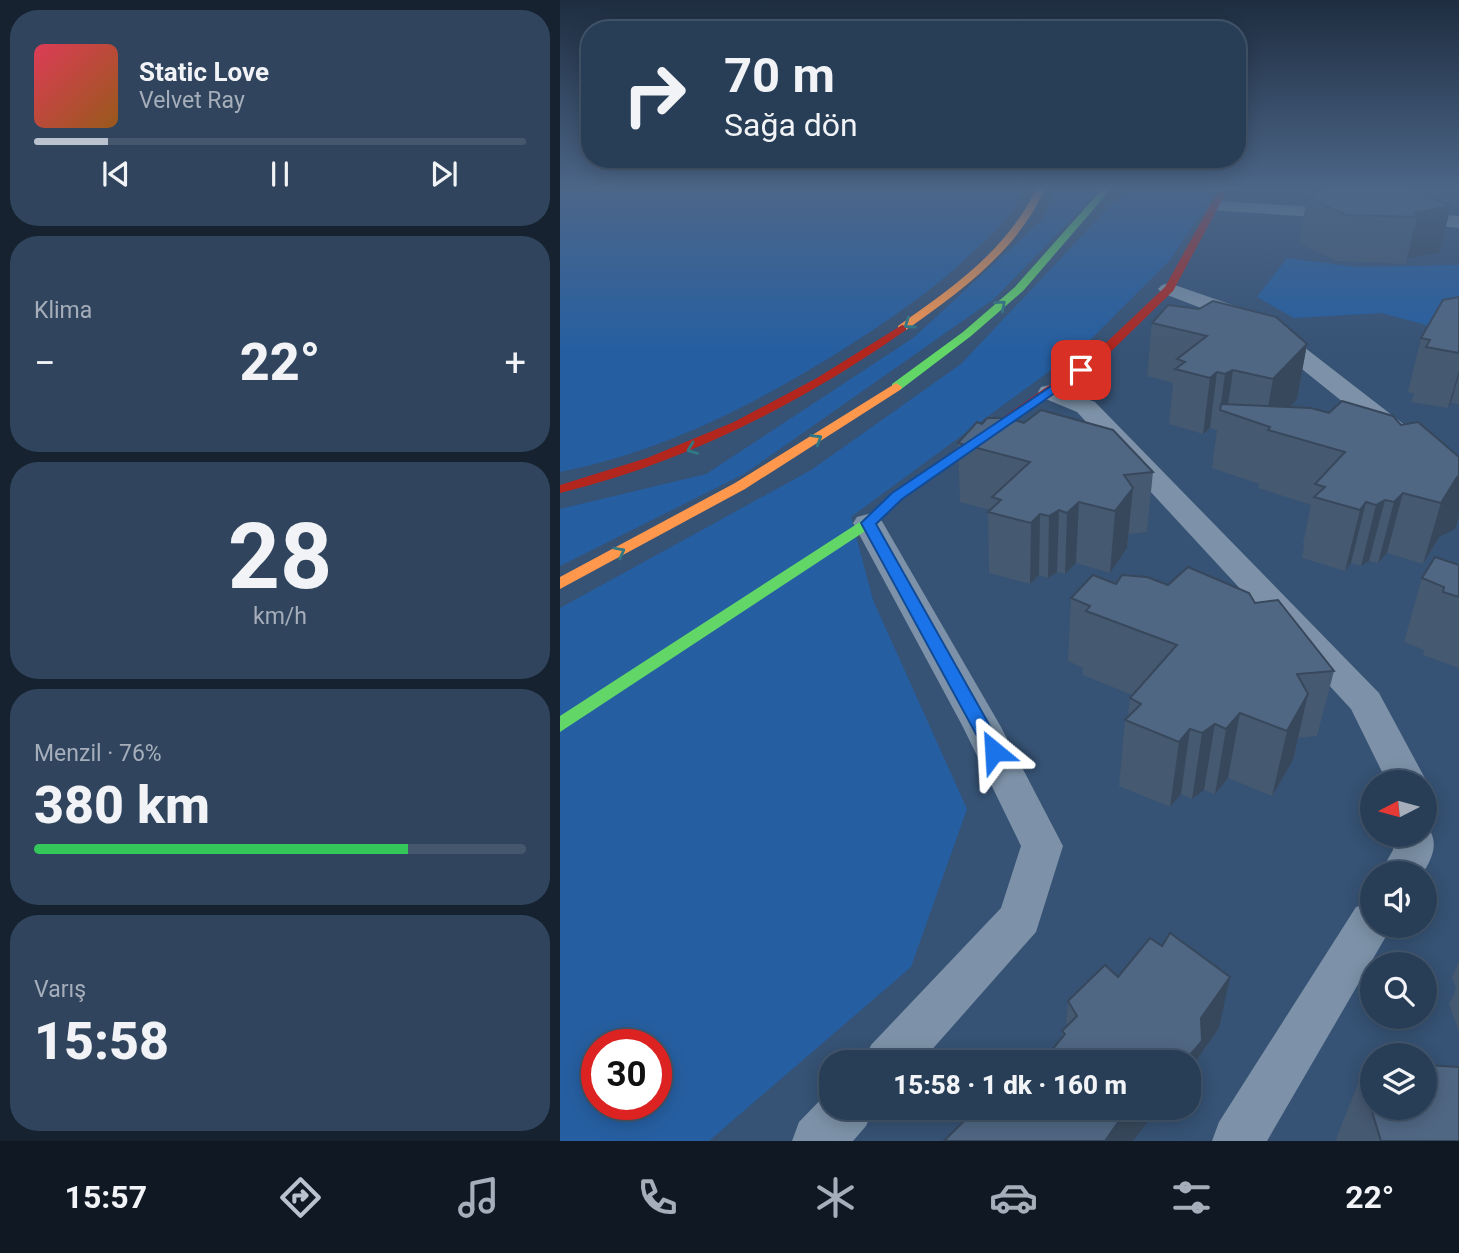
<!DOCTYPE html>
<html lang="tr">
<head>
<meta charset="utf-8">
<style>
  body { margin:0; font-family:Roboto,sans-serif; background:#30455d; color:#f1f3f6; height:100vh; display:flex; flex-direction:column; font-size:26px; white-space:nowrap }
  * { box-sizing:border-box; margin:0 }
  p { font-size:23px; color:#a5aeba }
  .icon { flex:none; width:38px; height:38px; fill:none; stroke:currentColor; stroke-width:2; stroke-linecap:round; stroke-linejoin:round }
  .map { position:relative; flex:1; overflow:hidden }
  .sheet { display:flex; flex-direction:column; gap:10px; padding:10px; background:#162230; width:560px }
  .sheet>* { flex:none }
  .top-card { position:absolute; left:21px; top:21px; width:665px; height:147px; border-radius:28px; box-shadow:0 4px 18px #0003,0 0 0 2px #44576d; background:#283e57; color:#f1f3f6; overflow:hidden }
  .needle { width:46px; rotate:264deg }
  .controls { position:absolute; left:800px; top:770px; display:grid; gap:14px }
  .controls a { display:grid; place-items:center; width:77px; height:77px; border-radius:50%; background:#283e57; box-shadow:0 4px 18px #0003,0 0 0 2px #44576d; font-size:35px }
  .speed { position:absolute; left:21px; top:1029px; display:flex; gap:14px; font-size:35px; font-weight:700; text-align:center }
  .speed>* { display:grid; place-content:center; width:91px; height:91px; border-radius:50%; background:#283e57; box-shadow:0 4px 18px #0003,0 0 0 2px #44576d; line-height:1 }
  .speed .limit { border:10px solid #d22; background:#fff; color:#111 }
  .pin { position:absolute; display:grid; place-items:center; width:60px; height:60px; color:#fff; margin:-30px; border-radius:14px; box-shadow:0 4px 10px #0006 }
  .me { position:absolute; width:77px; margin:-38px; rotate:333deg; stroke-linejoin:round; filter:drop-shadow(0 0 5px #0008) }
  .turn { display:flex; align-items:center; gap:24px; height:147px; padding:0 28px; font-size:32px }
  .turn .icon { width:91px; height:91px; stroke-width:2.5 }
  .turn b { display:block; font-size:49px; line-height:60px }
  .big { font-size:52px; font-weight:800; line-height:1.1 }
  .sheet .widget { flex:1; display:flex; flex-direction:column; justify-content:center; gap:10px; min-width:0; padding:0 24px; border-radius:28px; background:#30455d }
  .sheet .dial { align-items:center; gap:0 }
  .dial b { font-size:91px; line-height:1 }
  .song { display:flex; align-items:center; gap:21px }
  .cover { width:84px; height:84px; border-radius:10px; background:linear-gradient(135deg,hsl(350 70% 55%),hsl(30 70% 35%)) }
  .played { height:7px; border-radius:4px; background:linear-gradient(90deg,#b9c2ce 15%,#44576d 15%) }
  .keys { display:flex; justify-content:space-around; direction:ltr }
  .heat { display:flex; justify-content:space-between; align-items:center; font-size:38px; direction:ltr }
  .charge { height:10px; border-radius:5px; background:linear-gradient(90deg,#34c759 76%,#44576d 0) }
  .trip { position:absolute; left:259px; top:1050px; width:382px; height:70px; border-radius:28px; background:#283e57; box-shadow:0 4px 18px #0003,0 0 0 2px #44576d; font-weight:800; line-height:70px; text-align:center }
  .tabs { display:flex; height:112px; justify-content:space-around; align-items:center; background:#101923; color:#a5aeba }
  .tabs .icon { width:49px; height:49px }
  .tabs .active { color:#b9c2ce }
  .tabs b { font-size:32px; color:#f1f3f6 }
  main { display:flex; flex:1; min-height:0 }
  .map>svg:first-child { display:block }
  .green { fill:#265fa1; fill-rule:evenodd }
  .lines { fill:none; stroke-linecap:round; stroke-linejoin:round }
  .street { fill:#7d92a8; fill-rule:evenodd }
  .fast { fill:#63d668; fill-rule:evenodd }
  .slow { fill:#ff974d; fill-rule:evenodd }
  .jam { fill:#b3261e; fill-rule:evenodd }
  .wall { fill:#455971 }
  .shaded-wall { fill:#38485c }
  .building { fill:#506783; stroke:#38485c; stroke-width:2 }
  .oneway { stroke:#317883 }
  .route { fill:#1a73e8; stroke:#114b97; stroke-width:2 }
</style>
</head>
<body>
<main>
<section class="sheet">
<div class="widget">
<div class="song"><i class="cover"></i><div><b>Static Love</b><p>Velvet Ray</p></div></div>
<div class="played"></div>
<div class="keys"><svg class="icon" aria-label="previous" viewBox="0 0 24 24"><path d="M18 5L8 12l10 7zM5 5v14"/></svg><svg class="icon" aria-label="pause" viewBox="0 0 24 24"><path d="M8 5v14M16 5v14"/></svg><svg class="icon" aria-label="next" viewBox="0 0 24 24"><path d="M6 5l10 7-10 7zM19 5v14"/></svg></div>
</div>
<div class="widget"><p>Klima</p>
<div class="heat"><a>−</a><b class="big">22°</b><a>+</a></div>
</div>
<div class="widget dial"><b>28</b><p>km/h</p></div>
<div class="widget"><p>Menzil · 76%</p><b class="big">380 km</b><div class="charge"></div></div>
<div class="widget"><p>Varış</p><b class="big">15:58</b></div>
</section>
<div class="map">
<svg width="899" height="1141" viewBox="0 0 899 1141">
  <rect width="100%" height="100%" fill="#365274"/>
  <!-- green -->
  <g class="green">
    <path d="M0,189H464C456,213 432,234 414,251C374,290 329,320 282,350C194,405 103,452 0,472Z"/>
    <path d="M494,189H541L434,299L184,474L0,566V509L146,474L353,338L485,217Z"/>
    <path d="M566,189H658L610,260L525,345L291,517L313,600L407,809L351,967L149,1141H0V608L251,470L401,364ZM37,1045H96V1104H37Z"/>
    <path d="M727,258L797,267L899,265V338L863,324L821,313L734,318L697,297Z"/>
  </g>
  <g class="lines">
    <!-- street -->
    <g class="street">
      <path d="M657,201L788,209L797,214L788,219L651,210L648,206Z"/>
      <path d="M847,212L899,216V228L840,222L838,218Z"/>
      <path d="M609,283L704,316L899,467V489L889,487L688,326L602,293L598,289L602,285Z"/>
      <path d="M490,385L535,402L819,693L867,782L864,786V782H827L791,709L517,412L481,397L478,392L481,387Z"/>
      <path d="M308,514L319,517L323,523L441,727L503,846L476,932L361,1062H304L311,1045L441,908L461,846L403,727L293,523L297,517Z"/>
      <path d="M864,823C880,839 874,856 863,873H820L833,850L831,835H864Z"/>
      <path d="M812,902V926H832L707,1141H652L659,1122L796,907Z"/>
      <path d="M271,1089V1108H314L306,1126L293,1141H232L239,1122Z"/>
    </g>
    <!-- fast -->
    <g class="fast">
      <path d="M542,189H551L463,291L411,336L340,390H332V384L403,332L455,287Z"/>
      <path d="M325,503L332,507L313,526L0,732V716L303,520L320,504Z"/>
    </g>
    <!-- slow -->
    <g class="slow">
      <path d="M476,189H485C456,252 401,291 346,330H338V326C392,288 447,250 476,189Z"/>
      <path d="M336,383L342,387L340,390L185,489L0,589V577L175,483Z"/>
    </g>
    <!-- jam -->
    <g class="jam">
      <path d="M659,189H668L613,291L540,362L342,499L330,510H320L318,507L332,493L532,356L605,287Z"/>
      <path d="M342,325L346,326V330C240,404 126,462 0,493V485L87,458L174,422L257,378Z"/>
    </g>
  </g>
  <!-- wall -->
  <g class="wall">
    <path d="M876,189H899V207H891L879,253L847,258L846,264L777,261L739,243L747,197L884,203Z"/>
    <path d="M899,297V404L891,403L888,408L851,402L854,394L848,392L861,338Z"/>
    <path d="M592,323L747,344L737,399L730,407L841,425L895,529L879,537L863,564L827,553L818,563L809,561L801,566L791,563L785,571L742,558L744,545L743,544L751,505L698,488L699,484L652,468L657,430L650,428L643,434L609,424L613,383L587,376Z"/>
    <path d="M398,443L593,472L587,532L569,534L567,548L550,573L516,563L505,574L497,572L488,578L479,575L470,584L429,573L428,512L430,510L400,502Z"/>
    <path d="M899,565V668L863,655L864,650L844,642L862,578Z"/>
    <path d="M556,584L608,585L695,603L774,671L757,736L738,738L733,760L712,796L668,778L655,794L644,790L632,799L621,794L610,807L559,786L565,720L568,716L570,698L572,695L523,675V668L508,661L511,598Z"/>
    <path d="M899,961V1032L889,1004L896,989L892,977Z"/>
    <path d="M558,977L659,1028L638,1058L631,1090L628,1062L502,1038V1031L506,1027L508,1001Z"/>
    <path d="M801,1076L899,1141H777L776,1139Z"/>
    <path d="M445,1108H617L610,1116H592L573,1141H384L438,1117Z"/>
  </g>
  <!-- shaded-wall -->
  <g class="shaded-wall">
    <path d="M891,206L879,253L847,258L857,217L855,212Z"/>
    <path d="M747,344L737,399L710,429V427L705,425L713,379Z"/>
    <path d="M673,370L667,413L660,410L665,374Z"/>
    <path d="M899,370V375L891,403L888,408Z"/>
    <path d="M657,372L650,428L643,434L650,378Z"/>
    <path d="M899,476V516L895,529L879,537L863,564L881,503L897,477Z"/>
    <path d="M573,488L567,548L550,573L555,511Z"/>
    <path d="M843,493L827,553L818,563L834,502Z"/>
    <path d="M825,500L809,561L801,566L816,505Z"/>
    <path d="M519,502L516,563L505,574L507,513Z"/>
    <path d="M806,502L791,563L785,571L800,510Z"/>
    <path d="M499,510L497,572L488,578L489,516Z"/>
    <path d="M480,514L479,575L470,584L471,523Z"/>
    <path d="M748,694L733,760L712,796L727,731Z"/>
    <path d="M680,713L668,778L655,794L666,729Z"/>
    <path d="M655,724L644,790L632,799L642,733Z"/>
    <path d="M630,729L621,794L610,807L619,742Z"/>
    <path d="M670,977L659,1028L638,1058L631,1090L628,1094V1062H624L641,1018Z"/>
    <path d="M568,1108H593L592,1116L573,1141H545Z"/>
    <path d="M612,1108H617L610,1116Z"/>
  </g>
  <!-- building -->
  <g class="building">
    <path d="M766,189H849L891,206L855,212L857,217L786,215L747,197Z"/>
    <path d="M899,297V353L866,347L870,340L861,338L883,300Z"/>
    <path d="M653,301L716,317L747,344L713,379L673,370L665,374L657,372L650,378L615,369L625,362L617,359L647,336L592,323L608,305L639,309Z"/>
    <path d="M782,401L833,416L841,425L858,422L899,457V476L897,477L881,503L843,493L834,502L825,500L816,505L806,502L800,510L754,497L765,487L755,484L785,452L708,430L710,427L660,410L661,404L751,408L769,413Z"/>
    <path d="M481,410L553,430L593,472L564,475L573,488L555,511L519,502L507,513L499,510L489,516L480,514L471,523L428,512L441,500L432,497L470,462L398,443L417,422L422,424L427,418H448L464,423Z"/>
    <path d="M875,557L899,565V597L883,592L884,587L862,578Z"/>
    <path d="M628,567L689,593L695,603L718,600L774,671L737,674L748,694L727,731L680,713L666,729L655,724L642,733L630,729L619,742L565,720L581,704L570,698L617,645L526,611L530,606L511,598L533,575L556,584L562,575L587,577L608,585Z"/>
    <path d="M610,933L670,977L641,1018L642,1041L624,1062H482L505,1034L502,1031L517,1016L508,1001L545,965L558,977L590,938L602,946Z"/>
    <path d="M864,1065L899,1067V1141H821L801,1076L812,1078V1108H864Z"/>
    <path d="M417,1108H429L438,1117L445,1108H568L545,1141H384Z"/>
  </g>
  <!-- one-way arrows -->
  <defs><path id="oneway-chevron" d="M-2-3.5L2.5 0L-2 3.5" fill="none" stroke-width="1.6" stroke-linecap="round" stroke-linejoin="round" transform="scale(1.75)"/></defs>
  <g class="oneway">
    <use href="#oneway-chevron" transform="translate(441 305) rotate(-41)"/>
    <use href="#oneway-chevron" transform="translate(349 324) rotate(145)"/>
    <use href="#oneway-chevron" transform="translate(257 439) rotate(-31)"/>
    <use href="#oneway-chevron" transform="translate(132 449) rotate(158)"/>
    <use href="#oneway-chevron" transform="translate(60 552) rotate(-28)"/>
  </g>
  <!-- sky -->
  <linearGradient id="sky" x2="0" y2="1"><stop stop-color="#1e2d40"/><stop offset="0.54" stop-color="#4c6688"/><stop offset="1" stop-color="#4c6688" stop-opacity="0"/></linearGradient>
  <rect width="899" height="349" fill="url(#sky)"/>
  <!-- route -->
  <path class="route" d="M521,366L525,367V372L342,499L316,524L444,751L441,756L434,758L428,756L301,523L332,493Z"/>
</svg>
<div class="controls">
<a><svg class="needle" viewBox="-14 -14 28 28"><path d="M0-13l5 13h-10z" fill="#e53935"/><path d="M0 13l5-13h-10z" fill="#a5aeba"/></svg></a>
<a><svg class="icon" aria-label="sound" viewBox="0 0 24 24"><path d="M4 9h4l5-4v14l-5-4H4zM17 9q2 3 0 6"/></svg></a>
<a><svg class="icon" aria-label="search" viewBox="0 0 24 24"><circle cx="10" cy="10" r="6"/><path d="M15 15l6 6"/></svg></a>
<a><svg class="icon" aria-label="layers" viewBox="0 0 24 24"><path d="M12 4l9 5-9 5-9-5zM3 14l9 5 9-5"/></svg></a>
</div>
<div class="speed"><div class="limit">30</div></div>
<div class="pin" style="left:521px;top:370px;background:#d93025"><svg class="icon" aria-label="arrive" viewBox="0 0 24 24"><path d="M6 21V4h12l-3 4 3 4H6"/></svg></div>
<svg class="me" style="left:434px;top:751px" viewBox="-20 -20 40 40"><path d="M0-17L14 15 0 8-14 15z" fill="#1a73e8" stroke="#fff" stroke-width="4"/></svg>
<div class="trip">15:58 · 1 dk · 160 m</div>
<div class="top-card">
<div class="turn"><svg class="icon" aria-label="right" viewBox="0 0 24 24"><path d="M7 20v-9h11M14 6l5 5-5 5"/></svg><div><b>70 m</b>Sağa dön</div></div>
</div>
</div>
</main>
<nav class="tabs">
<b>15:57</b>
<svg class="icon active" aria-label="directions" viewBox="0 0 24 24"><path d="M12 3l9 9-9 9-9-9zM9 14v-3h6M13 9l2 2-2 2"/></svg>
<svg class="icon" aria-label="music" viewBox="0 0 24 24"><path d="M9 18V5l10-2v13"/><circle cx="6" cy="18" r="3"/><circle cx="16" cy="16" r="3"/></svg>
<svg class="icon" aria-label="phone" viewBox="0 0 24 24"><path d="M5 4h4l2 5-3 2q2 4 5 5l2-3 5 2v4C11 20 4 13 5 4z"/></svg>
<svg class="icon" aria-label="climate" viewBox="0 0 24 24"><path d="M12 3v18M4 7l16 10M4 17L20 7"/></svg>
<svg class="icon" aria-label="car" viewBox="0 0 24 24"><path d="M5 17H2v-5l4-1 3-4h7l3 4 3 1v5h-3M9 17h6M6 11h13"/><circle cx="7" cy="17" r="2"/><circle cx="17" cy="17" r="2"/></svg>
<svg class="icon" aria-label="filters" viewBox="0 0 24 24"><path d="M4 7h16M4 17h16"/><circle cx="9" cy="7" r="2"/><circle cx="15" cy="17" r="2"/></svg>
<b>22°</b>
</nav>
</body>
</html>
